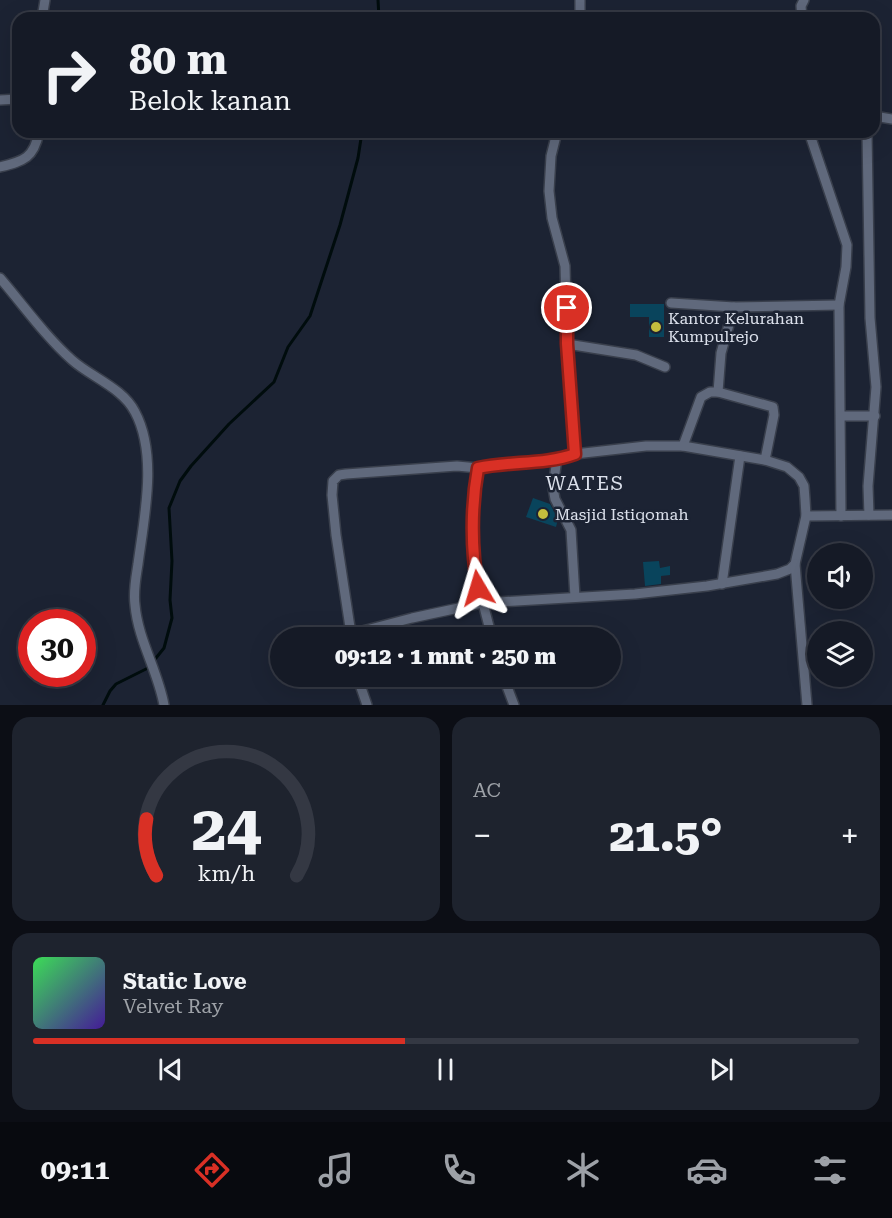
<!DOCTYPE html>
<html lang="id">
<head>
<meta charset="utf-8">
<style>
  body { margin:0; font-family:"Roboto Serif",serif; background:#1e232e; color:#f1f3f6; height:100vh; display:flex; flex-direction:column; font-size:22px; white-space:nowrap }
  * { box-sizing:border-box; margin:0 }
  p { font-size:20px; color:#9da1a7 }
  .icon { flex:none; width:33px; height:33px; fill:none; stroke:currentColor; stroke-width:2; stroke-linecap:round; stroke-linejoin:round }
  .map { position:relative; height:705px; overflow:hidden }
  .sheet { display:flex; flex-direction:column; gap:12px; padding:12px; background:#0c0e15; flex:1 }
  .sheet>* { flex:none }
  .top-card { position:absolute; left:12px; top:12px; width:868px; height:126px; border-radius:18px; box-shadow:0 6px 24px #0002,0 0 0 2px #343843; background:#151a26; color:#f1f3f6; overflow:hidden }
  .fabs { position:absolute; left:807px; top:543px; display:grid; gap:12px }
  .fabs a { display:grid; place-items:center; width:66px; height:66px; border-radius:50%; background:#151a26; box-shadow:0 6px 24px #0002,0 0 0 2px #343843; font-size:30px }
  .speed { position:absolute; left:18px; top:609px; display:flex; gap:12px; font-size:30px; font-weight:700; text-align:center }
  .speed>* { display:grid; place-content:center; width:78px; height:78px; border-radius:50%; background:#151a26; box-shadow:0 6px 24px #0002,0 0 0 2px #343843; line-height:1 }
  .speed .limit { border:9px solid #d22; background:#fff; color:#111 }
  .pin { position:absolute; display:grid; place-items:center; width:51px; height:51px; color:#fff; margin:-26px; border:3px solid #fff; border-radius:50%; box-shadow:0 2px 6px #0007 }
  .me { position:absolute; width:66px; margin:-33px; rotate:353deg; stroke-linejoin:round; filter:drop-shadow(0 0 4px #0008) }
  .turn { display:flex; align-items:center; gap:21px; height:126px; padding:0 18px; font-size:27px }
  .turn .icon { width:78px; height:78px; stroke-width:2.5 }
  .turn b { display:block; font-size:42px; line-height:51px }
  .big { font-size:45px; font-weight:800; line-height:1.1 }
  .sheet .tile { flex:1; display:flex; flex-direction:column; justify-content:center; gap:9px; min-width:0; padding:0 21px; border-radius:18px; background:#1e232e }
  .sheet .dial { align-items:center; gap:0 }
  .dial svg { height:156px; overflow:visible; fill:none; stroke:#343843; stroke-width:7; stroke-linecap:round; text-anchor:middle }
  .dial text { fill:#f1f3f6; stroke:none }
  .song { display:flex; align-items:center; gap:18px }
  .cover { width:72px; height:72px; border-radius:9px; background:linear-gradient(135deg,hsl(130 70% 55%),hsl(260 70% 35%)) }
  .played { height:6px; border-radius:3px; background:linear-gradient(90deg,#d93025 45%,#343843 45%) }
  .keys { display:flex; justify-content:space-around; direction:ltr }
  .heat { display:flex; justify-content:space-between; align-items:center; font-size:33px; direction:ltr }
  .sheet .tiles { flex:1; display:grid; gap:12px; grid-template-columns:1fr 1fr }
  .tile:last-child { grid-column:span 2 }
  .trip { position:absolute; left:270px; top:627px; width:351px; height:60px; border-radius:30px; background:#151a26; box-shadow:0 6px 24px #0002,0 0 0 2px #343843; font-weight:800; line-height:60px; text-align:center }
  .tabs { display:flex; height:96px; justify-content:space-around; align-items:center; background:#080a0f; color:#9da1a7 }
  .tabs .icon { width:42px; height:42px }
  .tabs .on { color:#d93025 }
  .tabs b { font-size:27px; color:#f1f3f6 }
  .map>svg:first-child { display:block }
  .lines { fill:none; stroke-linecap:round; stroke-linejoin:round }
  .stream { stroke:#000c0d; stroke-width:3 }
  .building { fill:#09445c }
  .street-casing { stroke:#393f4c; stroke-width:12 }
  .street { stroke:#60697c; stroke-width:9 }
  .route-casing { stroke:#8d1f18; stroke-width:15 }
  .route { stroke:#d93025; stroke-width:10 }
  .poi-dot { fill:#c6bc3d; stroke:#1c2333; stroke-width:2 }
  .labels { text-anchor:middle; stroke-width:5; stroke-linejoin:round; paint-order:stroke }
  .poi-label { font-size:16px; fill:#dbe0eb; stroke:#1c2333; text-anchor:start }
  .quarter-label { font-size:20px; letter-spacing:1.5px; fill:#dbe0eb; stroke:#1c2333 }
</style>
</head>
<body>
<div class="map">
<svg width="892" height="705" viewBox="0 0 892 705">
  <rect width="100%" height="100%" fill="#1c2333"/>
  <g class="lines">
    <!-- stream -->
    <g class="stream">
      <path d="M378,0L379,18"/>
      <path d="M103,705L110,691L116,684L148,668L164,648L172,618L170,600L172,561L169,508L180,481L191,466L229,424L274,382L288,347L310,316L340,225L358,158L362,132"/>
    </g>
  </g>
  <!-- building -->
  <g class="building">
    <path d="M630,304H664V337H649V317H630Z"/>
    <path d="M533,498L550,504L558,519L556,527L526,517Z"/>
    <path d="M659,561L660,568L670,566V575L661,576V584L645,586L643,562Z"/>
  </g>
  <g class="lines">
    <!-- street casing -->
    <g class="street-casing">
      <g id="street">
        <path d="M42,18L45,0"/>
        <path d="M580,18V0"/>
        <path d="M802,18L801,6L804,0"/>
        <path d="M0,100L18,99"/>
        <path d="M874,116L892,119"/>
        <path d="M809,132L847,245L846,267L839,305L841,516"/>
        <path d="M867,132L870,318L876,387L868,486L869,515"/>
        <path d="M0,167C24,161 34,158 39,132"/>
        <path d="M0,278C24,306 45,336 72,360C91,377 123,388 135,412C158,455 144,518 138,564C136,577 133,591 135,605C138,640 158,671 164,705"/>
        <path d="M671,303L734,307L839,305"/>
        <path d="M567,344L636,355L665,367"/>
        <path d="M718,392L721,353L734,307"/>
        <path d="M841,416H875"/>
        <path d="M683,446L701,397L710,392H718L773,407L774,415L765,460"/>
        <path d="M557,458L553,488L555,499L571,530L575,597"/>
        <path d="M478,468L457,466L346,474L339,475L333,481L332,495L336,535L351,634L412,618L482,603L635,594L707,586L777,574L790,569L795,564L806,516L805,499L804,486L799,477L787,467L765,460L683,446H646L575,454"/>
        <path d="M806,516L892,515"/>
        <path d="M795,564L807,705"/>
        <path d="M722,584L740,456"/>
        <path d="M492,638L475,572L473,519L478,468C510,461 545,465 575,454L567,344L565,266L552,218L549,191L551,156L557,132"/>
        <path d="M357,676L367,705"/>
        <path d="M503,676L514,705"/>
      </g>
    </g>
    <!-- street -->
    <use href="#street" class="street"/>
  </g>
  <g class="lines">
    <!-- route casing -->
    <g class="route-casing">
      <path id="route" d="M478,588C471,550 471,506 478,468C510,461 545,465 575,454L567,344V308"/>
    </g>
    <!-- route -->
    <use href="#route" class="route"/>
  </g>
  <!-- markers -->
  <g class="poi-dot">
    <circle cx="656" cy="327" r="6"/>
    <circle cx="543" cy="514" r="6"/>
  </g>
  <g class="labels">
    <!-- poi labels -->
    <g class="poi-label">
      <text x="668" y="324">Kantor Kelurahan<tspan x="668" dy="18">Kumpulrejo</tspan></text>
      <text x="555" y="520">Masjid Istiqomah</text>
    </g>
    <!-- quarter labels -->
    <g class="quarter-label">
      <text x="585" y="490">WATES</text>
    </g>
  </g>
</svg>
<div class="fabs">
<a><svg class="icon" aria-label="sound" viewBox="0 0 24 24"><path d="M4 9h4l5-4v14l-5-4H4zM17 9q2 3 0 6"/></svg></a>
<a><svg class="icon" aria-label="layers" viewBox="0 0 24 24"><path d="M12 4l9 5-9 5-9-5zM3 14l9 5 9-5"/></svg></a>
</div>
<div class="speed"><div class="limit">30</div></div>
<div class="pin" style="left:567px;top:308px;background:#d93025"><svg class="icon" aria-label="arrive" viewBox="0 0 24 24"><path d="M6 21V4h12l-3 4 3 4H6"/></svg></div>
<svg class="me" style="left:478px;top:588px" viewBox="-20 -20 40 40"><path d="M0-17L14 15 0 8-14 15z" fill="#d93025" stroke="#fff" stroke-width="4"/></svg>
<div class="trip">09:12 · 1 mnt · 250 m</div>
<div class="top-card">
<div class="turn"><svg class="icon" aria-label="right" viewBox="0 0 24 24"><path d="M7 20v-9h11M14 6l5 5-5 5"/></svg><div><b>80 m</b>Belok kanan</div></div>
</div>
</div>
<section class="sheet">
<div class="tiles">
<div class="tile dial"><svg viewBox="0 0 100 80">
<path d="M14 69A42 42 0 1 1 86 69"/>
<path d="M14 69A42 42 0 0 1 9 40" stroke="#d93025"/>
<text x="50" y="56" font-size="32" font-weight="700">24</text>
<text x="50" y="72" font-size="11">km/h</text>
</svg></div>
<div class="tile"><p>AC</p>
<div class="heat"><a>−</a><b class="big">21.5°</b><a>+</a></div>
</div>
<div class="tile">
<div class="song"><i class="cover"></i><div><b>Static Love</b><p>Velvet Ray</p></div></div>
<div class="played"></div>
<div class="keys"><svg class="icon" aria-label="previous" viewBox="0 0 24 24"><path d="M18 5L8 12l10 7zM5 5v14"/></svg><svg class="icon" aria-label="pause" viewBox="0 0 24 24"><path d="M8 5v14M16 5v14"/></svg><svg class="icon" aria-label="next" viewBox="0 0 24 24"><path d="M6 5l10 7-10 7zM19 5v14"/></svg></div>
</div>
</div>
</section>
<nav class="tabs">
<b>09:11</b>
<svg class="icon on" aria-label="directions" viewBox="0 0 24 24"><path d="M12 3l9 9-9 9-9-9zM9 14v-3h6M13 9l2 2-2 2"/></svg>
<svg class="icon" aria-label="music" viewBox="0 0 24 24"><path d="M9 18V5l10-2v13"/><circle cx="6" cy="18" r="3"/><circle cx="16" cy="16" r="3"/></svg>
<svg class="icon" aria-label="phone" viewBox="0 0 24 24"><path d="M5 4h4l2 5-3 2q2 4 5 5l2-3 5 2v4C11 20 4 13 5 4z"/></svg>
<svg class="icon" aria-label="climate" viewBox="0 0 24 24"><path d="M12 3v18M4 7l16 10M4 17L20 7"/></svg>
<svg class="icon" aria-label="car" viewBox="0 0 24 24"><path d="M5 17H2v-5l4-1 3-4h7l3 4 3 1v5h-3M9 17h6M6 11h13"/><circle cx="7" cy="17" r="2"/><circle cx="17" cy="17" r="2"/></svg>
<svg class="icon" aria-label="filters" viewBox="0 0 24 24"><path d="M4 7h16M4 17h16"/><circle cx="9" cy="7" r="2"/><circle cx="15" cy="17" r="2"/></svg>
</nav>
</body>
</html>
